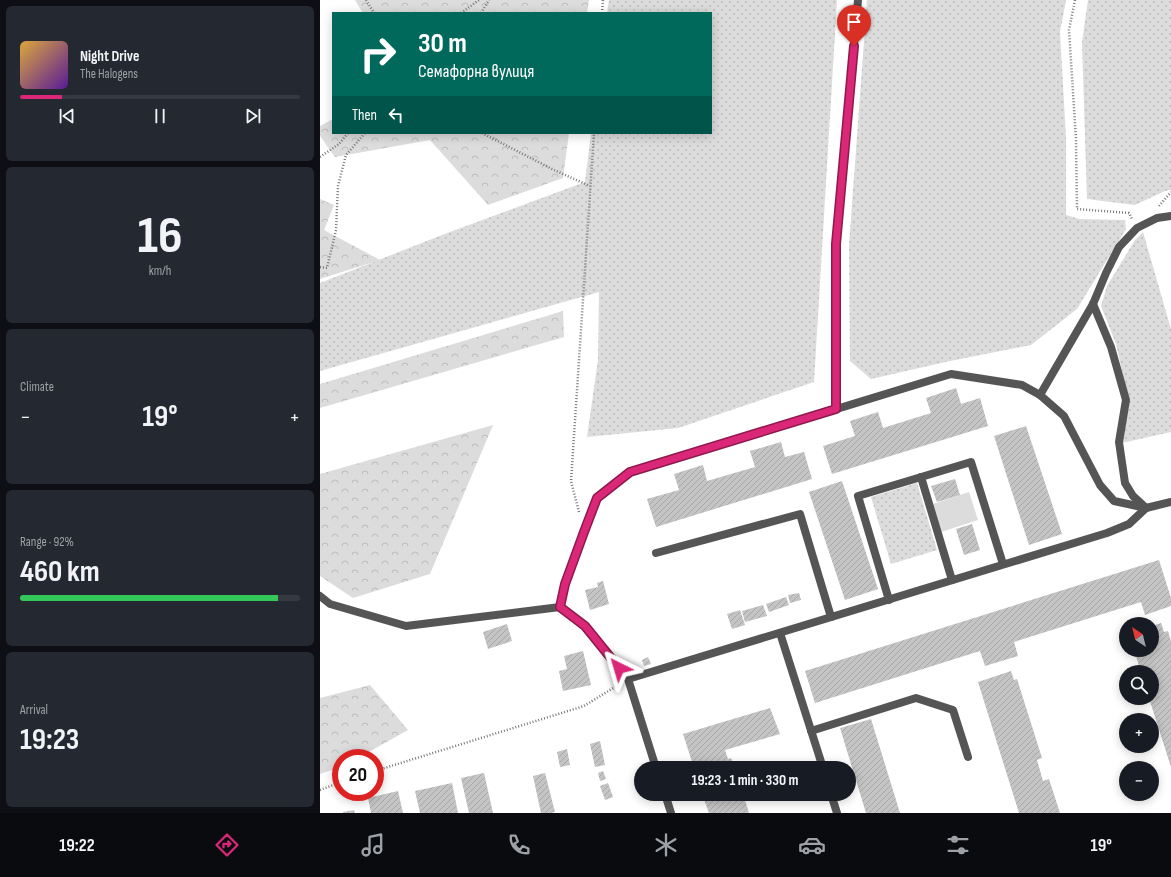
<!DOCTYPE html>
<html lang="en">
<head>
<meta charset="utf-8">
<style>
  body { margin:0; font-family:"Sofia Sans Condensed",sans-serif; background:#242831; color:#f1f3f6; height:100vh; display:flex; flex-direction:column; font-size:15px; white-space:nowrap }
  * { box-sizing:border-box; margin:0 }
  p { font-size:13px; color:#9ea1a6 }
  .icon { flex:none; width:22px; height:22px; fill:none; stroke:currentColor; stroke-width:2; stroke-linecap:round; stroke-linejoin:round }
  .map { position:relative; flex:1; overflow:hidden }
  .drawer { display:flex; flex-direction:column; gap:6px; padding:6px; background:#0d0f14; width:320px }
  .drawer>* { flex:none }
  .top-card { position:absolute; left:12px; top:12px; width:380px; height:122px; border-radius:0px; box-shadow:0 2px 10px #0003; background:#00695c; color:#fff; overflow:hidden }
  .needle { width:26px; rotate:325deg }
  .fabs { position:absolute; left:799px; top:617px; display:grid; gap:8px }
  .fabs a { display:grid; place-items:center; width:40px; height:40px; border-radius:50%; background:#171b24; box-shadow:0 2px 10px #0003; font-size:20px }
  .speed { position:absolute; left:12px; top:749px; display:flex; gap:8px; font-size:20px; font-weight:700; text-align:center }
  .speed>* { display:grid; place-content:center; width:52px; height:52px; border-radius:50%; background:#171b24; box-shadow:0 2px 10px #0003; line-height:1 }
  .speed .limit { border:6px solid #d22; background:#fff; color:#111 }
  .pin { position:absolute; display:grid; place-items:center; width:34px; height:34px; color:#fff; margin:-41px -17px; border-radius:50% 50% 50% 0; rotate:-45deg; box-shadow:0 0 4px #0007 }
  .pin .icon { rotate:45deg }
  .me { position:absolute; width:44px; margin:-22px; rotate:320deg; stroke-linejoin:round; filter:drop-shadow(0 0 3px #0008) }
  .turn { display:flex; align-items:center; gap:14px; height:84px; padding:0 20px; font-size:18px }
  .turn .icon { width:52px; height:52px; stroke-width:2.5 }
  .turn b { display:block; font-size:28px; line-height:34px }
  .then { display:flex; align-items:center; height:38px; padding:0 20px; background:#0003; gap:8px; font-size:15px }
  .big { font-size:30px; font-weight:700; line-height:1.1 }
  .drawer .tile { flex:1; display:flex; flex-direction:column; justify-content:center; gap:6px; min-width:0; padding:0 14px; border-radius:6px; background:#242831 }
  .drawer .dial { align-items:center; gap:0 }
  .dial b { font-size:52px; line-height:1 }
  .song { display:flex; align-items:center; gap:12px }
  .cover { width:48px; height:48px; border-radius:6px; background:linear-gradient(135deg,hsl(40 70% 55%),hsl(270 70% 35%)) }
  .played { height:4px; border-radius:2px; background:linear-gradient(90deg,#db2777 15%,#363941 15%) }
  .keys { display:flex; justify-content:space-around; direction:ltr }
  .heat { display:flex; justify-content:space-between; align-items:center; font-size:22px; direction:ltr }
  .charge { height:6px; border-radius:3px; background:linear-gradient(90deg,#34c759 92%,#363941 0) }
  .trip { position:absolute; left:314px; top:761px; width:222px; height:40px; border-radius:20px; background:#171b24; box-shadow:0 2px 10px #0003; font-weight:700; line-height:40px; text-align:center }
  .tabs { display:flex; height:64px; justify-content:space-around; align-items:center; background:#090b0e; color:#9ea1a6 }
  .tabs .icon { width:28px; height:28px }
  .tabs .active { color:#db2777 }
  .tabs b { font-size:18px; color:#f1f3f6 }
  main { display:flex; flex:1; min-height:0 }
  .map>svg:first-child { display:block }
  .green { fill:url(#green-dots) }
  .forest { fill:url(#forest-crowns) }
  .pitch { fill:#dcdcdc }
  .building { fill:url(#building-hatch) }
  .lines { fill:none; stroke-linecap:round; stroke-linejoin:round }
  .path { stroke:#777; stroke-width:2.5; stroke-dasharray:1 2; stroke-linecap:butt }
  .lane { stroke:#555; stroke-width:8 }
  .street { stroke:#555; stroke-width:8 }
  .route-casing { stroke:#8e194d; stroke-width:10 }
  .route { stroke:#db2777; stroke-width:7 }
</style>
</head>
<body>
<main>
<section class="drawer">
<div class="tile">
<div class="song"><i class="cover"></i><div><b>Night Drive</b><p>The Halogens</p></div></div>
<div class="played"></div>
<div class="keys"><svg class="icon" aria-label="previous" viewBox="0 0 24 24"><path d="M18 5L8 12l10 7zM5 5v14"/></svg><svg class="icon" aria-label="pause" viewBox="0 0 24 24"><path d="M8 5v14M16 5v14"/></svg><svg class="icon" aria-label="next" viewBox="0 0 24 24"><path d="M6 5l10 7-10 7zM19 5v14"/></svg></div>
</div>
<div class="tile dial"><b>16</b><p>km/h</p></div>
<div class="tile"><p>Climate</p>
<div class="heat"><a>−</a><b class="big">19°</b><a>+</a></div>
</div>
<div class="tile"><p>Range · 92%</p><b class="big">460 km</b><div class="charge"></div></div>
<div class="tile"><p>Arrival</p><b class="big">19:23</b></div>
</section>
<div class="map">
<svg width="851" height="813" viewBox="0 0 851 813">
  <defs>
    <pattern id="green-dots" width="8" height="8" patternUnits="userSpaceOnUse"><rect width="8" height="8" fill="#dcdcdc"/><path d="M2 2h.1M6 6h.1" fill="none" stroke="#bbb" stroke-width="1.8" stroke-linecap="round"/></pattern>
    <pattern id="forest-crowns" width="20" height="18" patternUnits="userSpaceOnUse"><rect width="20" height="18" fill="#dcdcdc"/><path d="M2 6a3 3 0 1 1 6 0M12 15a3 3 0 1 1 6 0" fill="none" stroke="#bbb"/></pattern>
    <pattern id="building-hatch" width="6" height="6" patternUnits="userSpaceOnUse"><rect width="6" height="6" fill="#c4c4c4"/><path d="M-1 1l2-2M0 6l6-6M5 7l2-2" fill="none" stroke="#a7a7a7"/></pattern>
  </defs>
  <rect width="100%" height="100%" fill="#fff"/>
  <!-- green -->
  <g class="green">
    <path d="M289,0H517L494,382L358,428L267,437L278,360L279,292L0,371V283L122,235L265,182L271,133H391V13H287Z"/>
    <path d="M547,0H746L740,32L746,138V215L759,219L805,220L806,229L757,309L711,345L630,361L551,379L530,361L529,245Z"/>
    <path d="M768,0H851V190L845,191L815,205L767,199L762,42Z"/>
    <path d="M823,232L851,329V432L802,443L809,403L796,344L781,306L787,286L815,240Z"/>
    <path d="M597,483L617,550L571,564L551,497Z"/>
  </g>
  <!-- forest -->
  <g class="forest">
    <path d="M35,0H269L267,13H43Z"/>
    <path d="M13,119V133H249L243,178L168,205L110,140L15,157L0,136V126Z"/>
    <path d="M0,199L14,205L4,230L60,260L0,279Z"/>
    <path d="M243,311L244,337L0,408V384Z"/>
    <path d="M173,425L110,574L33,598L0,576V474Z"/>
    <path d="M50,685L88,730L38,758H21V767L0,774V698Z"/>
  </g>
  <!-- pitch -->
  <path class="pitch" d="M649,492L658,520L621,532L613,504Z"/>
  <!-- building -->
  <g class="building">
    <path d="M636,388L641,404L660,398L668,426L512,474L503,446L535,436L530,421L558,412L563,428L611,413L606,398Z"/>
    <path d="M706,426L742,534L709,545L674,436Z"/>
    <path d="M461,442L465,457L484,452L492,479L336,527L327,499L359,490L354,474L383,465L387,481L435,467L430,451Z"/>
    <path d="M635,479L640,495L617,502L611,486Z"/>
    <path d="M522,481L558,589L525,600L489,492Z"/>
    <path d="M652,524L660,550L644,555L636,529Z"/>
    <path d="M839,560L851,598V606L825,615L821,602L694,642L698,656L665,666L660,651L495,703L485,671Z"/>
    <path d="M283,581L289,604L270,610L265,590L278,587L277,583Z"/>
    <path d="M479,593L481,600L470,603L468,595Z"/>
    <path d="M466,597L469,605L449,612L446,604Z"/>
    <path d="M443,605L447,616L425,622L422,611Z"/>
    <path d="M420,610L425,625L412,629L407,614Z"/>
    <path d="M841,623L844,632L848,631L851,641V767L829,698H832V672H821L814,650H832V626Z"/>
    <path d="M187,624L192,641L168,649L163,632Z"/>
    <path d="M263,651L271,685L243,691L239,671L247,669L244,656Z"/>
    <path d="M328,657L331,664L324,666L322,660Z"/>
    <path d="M691,671L694,680L697,679L722,758L717,760L723,781L729,779L740,813H699L658,682Z"/>
    <path d="M450,708L460,734L405,750L408,759L411,758L415,768H374L363,734Z"/>
    <path d="M551,719L580,813H546L520,728Z"/>
    <path d="M280,741L285,765L275,767L270,744Z"/>
    <path d="M247,749L250,765L240,767L237,752Z"/>
    <path d="M283,771L286,779L280,781L278,773Z"/>
    <path d="M164,773L173,813H149L141,778Z"/>
    <path d="M225,773L235,812L231,813H221L213,776Z"/>
    <path d="M132,783L138,813H100L95,791Z"/>
    <path d="M288,783L293,797L285,800L280,786Z"/>
    <path d="M78,791L83,813H51L48,798Z"/>
    <path d="M382,794H423L429,813H389Z"/>
    <path d="M34,810L35,813H23V812Z"/>
  </g>
  <g class="lines">
    <!-- path -->
    <g class="path">
      <path d="M46,0L54,13"/>
      <path d="M755,0L749,30L756,139L757,209L809,213L812,219"/>
      <path d="M141,13L159,0"/>
      <path d="M161,13L169,0"/>
      <path d="M282,13L283,0"/>
      <path d="M162,133L234,170L270,186"/>
      <path d="M0,157L19,144L28,133"/>
      <path d="M839,206L851,192"/>
      <path d="M0,267L7,268L16,230L18,186L26,155L45,133"/>
      <path d="M259,512L251,481L274,133"/>
      <path d="M55,771L264,706L298,685"/>
      <path d="M0,790L21,782"/>
    </g>
    <!-- lane -->
    <g class="lane">
      <path d="M601,477L632,580"/>
      <path d="M336,553L480,514L511,617"/>
      <path d="M0,596L10,604L86,626L240,607"/>
      <path d="M569,600L538,496L651,462L683,564"/>
      <path d="M460,633L503,768"/>
      <path d="M308,679L787,533L809,524L826,508"/>
      <path d="M491,731L596,698L633,710L648,757"/>
      <path d="M336,768L308,679L265,626L240,607L245,584L264,532L277,498L310,472L631,374L702,385L720,395L744,416L780,485L794,501L826,508"/>
      <path d="M345,794L351,813"/>
      <path d="M511,794L517,813"/>
    </g>
    <!-- street -->
    <g class="street">
      <path d="M773,304L791,347L806,400L799,442L805,483L813,496L826,508L851,502"/>
      <path d="M720,395L773,304L786,273L799,247L817,228L837,218L851,216"/>
      <path d="M516,409V245L538,0"/>
    </g>
  </g>
  <g class="lines">
    <!-- route casing -->
    <g class="route-casing">
      <path id="route" d="M299,668L265,626L240,607L245,584L264,532L277,498L310,472L516,409V244L534,46"/>
    </g>
    <!-- route -->
    <use href="#route" class="route"/>
  </g>
</svg>
<div class="fabs">
<a><svg class="needle" viewBox="-14 -14 28 28"><path d="M0-13l5 13h-10z" fill="#e53935"/><path d="M0 13l5-13h-10z" fill="#9ea1a6"/></svg></a>
<a><svg class="icon" aria-label="search" viewBox="0 0 24 24"><circle cx="10" cy="10" r="6"/><path d="M15 15l6 6"/></svg></a>
<a>+</a>
<a>−</a>
</div>
<div class="speed"><div class="limit">20</div></div>
<div class="pin" style="left:534px;top:46px;background:#d93025"><svg class="icon" aria-label="arrive" viewBox="0 0 24 24"><path d="M6 21V4h12l-3 4 3 4H6"/></svg></div>
<svg class="me" style="left:299px;top:668px" viewBox="-20 -20 40 40"><path d="M0-17L14 15 0 8-14 15z" fill="#db2777" stroke="#fff" stroke-width="4"/></svg>
<div class="trip">19:23 · 1 min · 330 m</div>
<div class="top-card">
<div class="turn"><svg class="icon" aria-label="right" viewBox="0 0 24 24"><path d="M7 20v-9h11M14 6l5 5-5 5"/></svg><div><b>30 m</b>Семафорна вулиця</div></div>
<div class="then">Then<svg class="icon" aria-label="left" viewBox="0 0 24 24"><path d="M17 20v-9H6M10 6l-5 5 5 5"/></svg></div>
</div>
</div>
</main>
<nav class="tabs">
<b>19:22</b>
<svg class="icon active" aria-label="directions" viewBox="0 0 24 24"><path d="M12 3l9 9-9 9-9-9zM9 14v-3h6M13 9l2 2-2 2"/></svg>
<svg class="icon" aria-label="music" viewBox="0 0 24 24"><path d="M9 18V5l10-2v13"/><circle cx="6" cy="18" r="3"/><circle cx="16" cy="16" r="3"/></svg>
<svg class="icon" aria-label="phone" viewBox="0 0 24 24"><path d="M5 4h4l2 5-3 2q2 4 5 5l2-3 5 2v4C11 20 4 13 5 4z"/></svg>
<svg class="icon" aria-label="climate" viewBox="0 0 24 24"><path d="M12 3v18M4 7l16 10M4 17L20 7"/></svg>
<svg class="icon" aria-label="car" viewBox="0 0 24 24"><path d="M5 17H2v-5l4-1 3-4h7l3 4 3 1v5h-3M9 17h6M6 11h13"/><circle cx="7" cy="17" r="2"/><circle cx="17" cy="17" r="2"/></svg>
<svg class="icon" aria-label="filters" viewBox="0 0 24 24"><path d="M4 7h16M4 17h16"/><circle cx="9" cy="7" r="2"/><circle cx="15" cy="17" r="2"/></svg>
<b>19°</b>
</nav>
</body>
</html>
